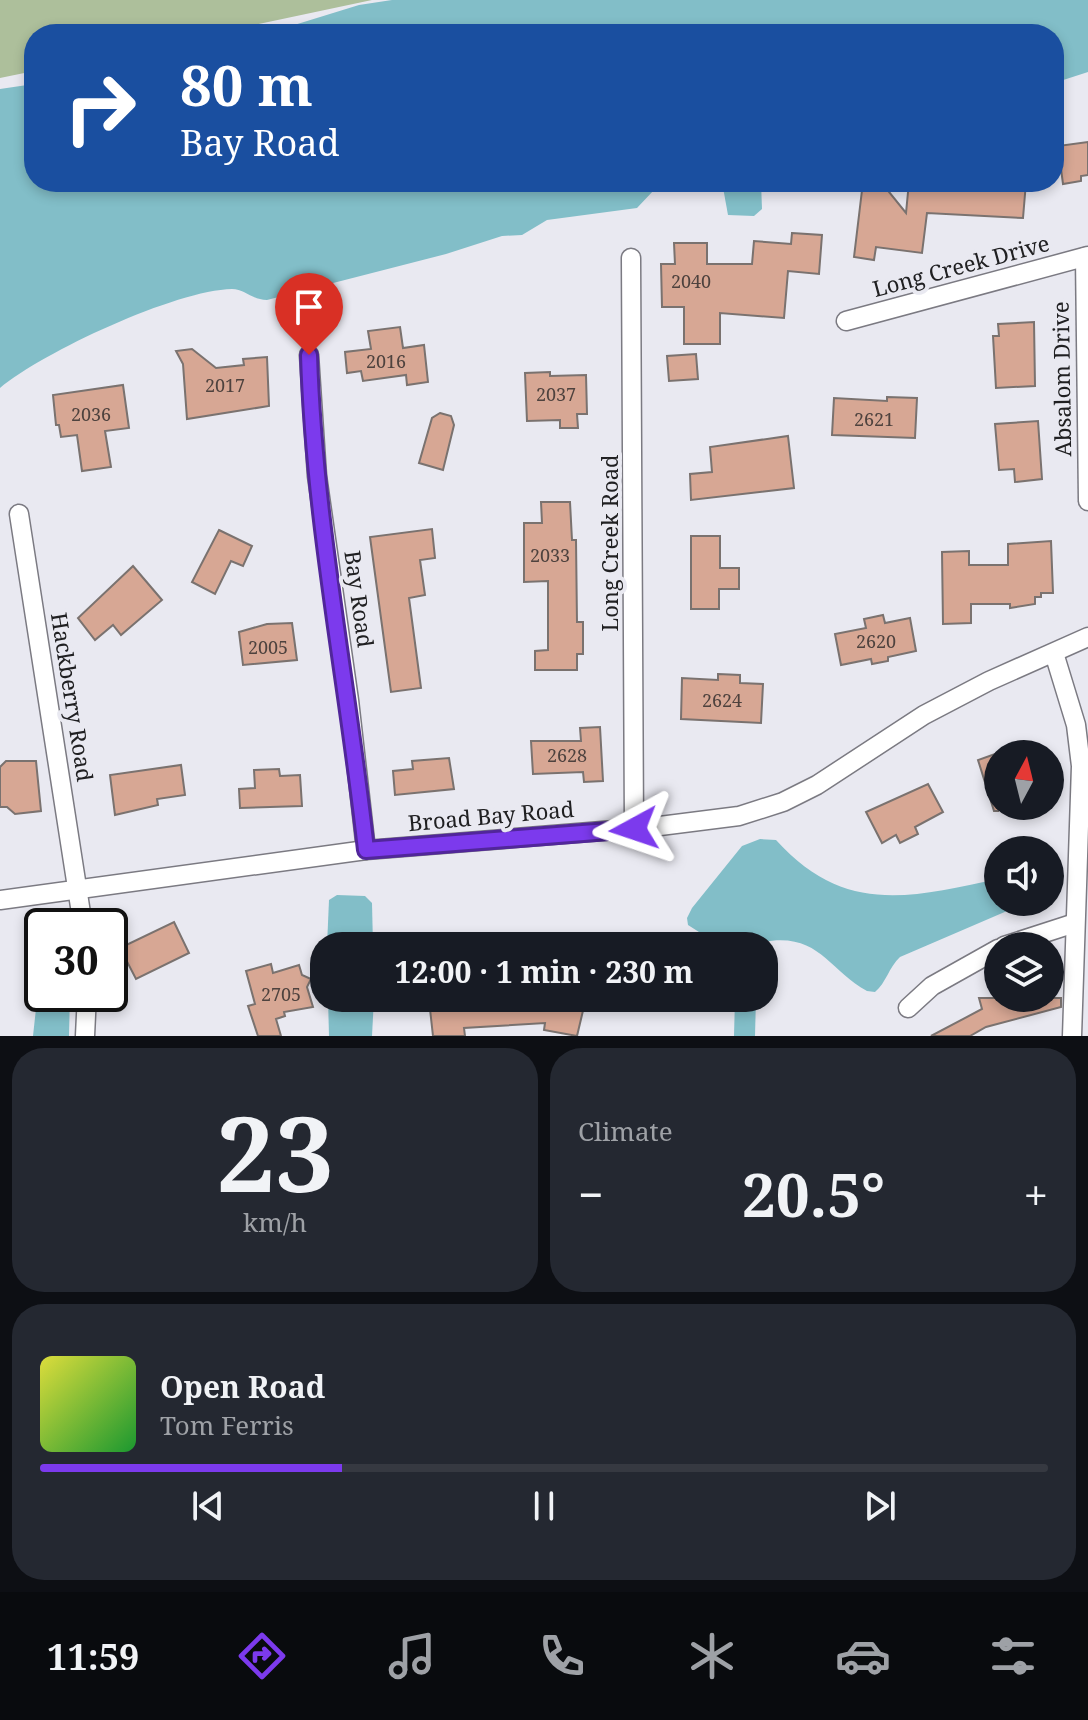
<!DOCTYPE html>
<html lang="en">
<head>
<meta charset="utf-8">
<style>
  body { margin:0; font-family:"Noto Serif",serif; background:#242831; color:#f1f3f6; height:100vh; display:flex; flex-direction:column; font-size:30px; white-space:nowrap }
  * { box-sizing:border-box; margin:0 }
  p { font-size:26px; color:#9ea1a6 }
  .icon { flex:none; width:44px; height:44px; fill:none; stroke:currentColor; stroke-width:2; stroke-linecap:round; stroke-linejoin:round }
  .map { position:relative; height:1036px; overflow:hidden }
  .panel { display:flex; flex-direction:column; gap:12px; padding:12px; background:#0d0f14; flex:1 }
  .panel>* { flex:none }
  .top-card { position:absolute; left:24px; top:24px; width:1040px; height:168px; border-radius:32px; box-shadow:0 4px 12px #0003; background:#1a4fa0; color:#fff; overflow:hidden }
  .needle { width:52px; rotate:7deg }
  .fabs { position:absolute; left:984px; top:740px; display:grid; gap:16px }
  .fabs a { display:grid; place-items:center; width:80px; height:80px; border-radius:50%; background:#171b24; box-shadow:0 4px 12px #0003; font-size:40px }
  .speed { position:absolute; left:24px; top:908px; display:flex; gap:16px; font-size:40px; font-weight:700; text-align:center }
  .speed>* { display:grid; place-content:center; width:104px; height:104px; border-radius:50%; background:#171b24; box-shadow:0 4px 12px #0003; line-height:1 }
  .speed .limit { border:4px solid #111; border-radius:12px; background:#fff; color:#111 }
  .pin { position:absolute; display:grid; place-items:center; width:68px; height:68px; color:#fff; margin:-82px -34px; border-radius:50% 50% 50% 0; rotate:-45deg; box-shadow:0 0 8px #0007 }
  .pin .icon { rotate:45deg }
  .me { position:absolute; width:88px; margin:-44px; rotate:265deg; stroke-linejoin:round; filter:drop-shadow(0 0 6px #0008) }
  .turn { display:flex; align-items:center; gap:28px; height:168px; padding:0 24px; font-size:36px }
  .turn .icon { width:104px; height:104px; stroke-width:2.5 }
  .turn b { display:block; font-size:56px; line-height:68px }
  .big { font-size:60px; font-weight:700; line-height:1.1 }
  .panel .widget { flex:1; display:flex; flex-direction:column; justify-content:center; gap:12px; min-width:0; padding:0 28px; border-radius:32px; background:#242831 }
  .panel .dial { align-items:center; gap:0 }
  .dial b { font-size:104px; line-height:1 }
  .song { display:flex; align-items:center; gap:24px }
  .cover { width:96px; height:96px; border-radius:12px; background:linear-gradient(135deg,hsl(60 70% 55%),hsl(130 70% 35%)) }
  .played { height:8px; border-radius:4px; background:linear-gradient(90deg,#7c3aed 30%,#363941 30%) }
  .keys { display:flex; justify-content:space-around; direction:ltr }
  .heat { display:flex; justify-content:space-between; align-items:center; font-size:44px; direction:ltr }
  .panel .tiles { flex:1; display:grid; gap:12px; grid-template-columns:1fr 1fr }
  .widget:last-child { grid-column:span 2 }
  .trip { position:absolute; left:310px; top:932px; width:468px; height:80px; border-radius:32px; background:#171b24; box-shadow:0 4px 12px #0003; font-weight:700; line-height:80px; text-align:center }
  .menu { display:flex; height:128px; justify-content:space-around; align-items:center; background:#090b0e; color:#9ea1a6 }
  .menu .icon { width:56px; height:56px }
  .menu .active { color:#7c3aed }
  .menu b { font-size:36px; color:#f1f3f6 }
  .map>svg:first-child { display:block }
  .green { fill:#adbf9b }
  .water { fill:#82bec8 }
  .building { fill:#d7a794; stroke:#7a726f; stroke-width:2 }
  .lines { fill:none; stroke-linecap:round; stroke-linejoin:round }
  .minor-casing { stroke:#7b7a82; stroke-width:21 }
  .minor { stroke:#fff; stroke-width:18 }
  .route-casing { stroke:#51269a; stroke-width:20 }
  .route { stroke:#7c3aed; stroke-width:14 }
  .labels { text-anchor:middle; stroke-width:8; stroke-linejoin:round; paint-order:stroke }
  .number-label { font-size:18px; fill:#4e423e }
  .street-label { font-size:22px; fill:#202022; stroke:#e9e9f1 }
</style>
</head>
<body>
<div class="map">
<svg width="1088" height="1036" viewBox="0 0 1088 1036">
  <rect width="100%" height="100%" fill="#e9e9f1"/>
  <!-- green -->
  <path class="green" d="M0,0H372L211,34H34V71L0,78Z"/>
  <!-- water -->
  <g class="water">
    <path d="M392,0H1088V72L1054,83V34H265L359,5Z"/>
    <path d="M34,84V182H684L654,190L637,208L547,220L522,235L502,236L446,254L267,300C252,300 245,289 232,289C176,290 43,352 0,388V89Z"/>
    <path d="M722,182H761L762,209L754,216L728,215Z"/>
    <path d="M760,839L776,840C844,915 909,898 998,879V902H1028L900,957C889,967 886,983 875,992L867,991C827,969 819,932 763,942L762,946H721L688,925L687,918L692,908L742,846Z"/>
    <path d="M337,895L365,896L372,903L373,946H327L329,900Z"/>
    <path d="M42,954V994H70L69,1036H33Z"/>
    <path d="M328,998H374L372,1036H329Z"/>
    <path d="M735,998H756L755,1036H734Z"/>
  </g>
  <!-- building -->
  <g class="building">
    <path d="M1088,142V175L1081,176V181L1063,184L1058,146Z"/>
    <path d="M863,182H881L906,213L909,182H1026L1023,218L927,213L922,253L876,247L874,260L854,257Z"/>
    <path d="M792,233L822,235L819,274L788,271L784,318L720,313V344H684V307H662L661,264H675L674,243H707V264H752L754,241L791,244Z"/>
    <path d="M1034,322L1035,386L996,388L993,336H999L998,324Z"/>
    <path d="M400,327L403,348L424,345L428,382L407,385L406,375L363,381L361,371L347,373L345,352L371,349L368,331Z"/>
    <path d="M192,349L216,368L244,365L243,359L267,357L269,406L187,419L183,364L176,351Z"/>
    <path d="M696,354L698,379L669,381L667,356Z"/>
    <path d="M550,372V376L586,375L587,414H577L578,428H560V420L527,421L525,373Z"/>
    <path d="M123,385L129,428L105,431L111,467L82,471L77,435L61,437L59,425H56L53,395Z"/>
    <path d="M887,397L917,398L915,438L832,435L834,398L887,401Z"/>
    <path d="M440,413L451,416L454,425L443,470L419,463L432,418Z"/>
    <path d="M1038,421L1042,479L1015,482L1014,469L999,470L995,424Z"/>
    <path d="M788,436L794,488L691,500L690,474L712,472L710,447Z"/>
    <path d="M541,502H570L572,540H576L577,622H583V654H577V670H535V651L548,650V581L524,582V523H542Z"/>
    <path d="M432,529L435,558L420,560L425,595L409,598L421,688L391,692L370,537Z"/>
    <path d="M219,530L252,546L243,566L231,561L215,594L192,582Z"/>
    <path d="M691,536H720V568H739V589H719V609H691Z"/>
    <path d="M1051,541L1053,593H1041V597H1035V604L1010,608V604H971V623L943,624L942,552L969,551V565H1008V544Z"/>
    <path d="M133,566L162,600L121,635L113,625L95,640L78,618Z"/>
    <path d="M883,615L885,623L910,618L916,651L888,657V661L872,664L871,659L841,665L835,634L866,628L864,619Z"/>
    <path d="M292,623L297,660L243,665L239,632L267,624Z"/>
    <path d="M718,674L740,675V683L763,684L761,723L681,719L682,678L718,680Z"/>
    <path d="M600,727L603,781L584,782L583,772L533,774L531,741H581L580,728Z"/>
    <path d="M998,753V811H994L978,760Z"/>
    <path d="M449,758L454,789L395,795L393,771L413,769L412,761Z"/>
    <path d="M6,761H36L41,811L15,814L7,807H0V767Z"/>
    <path d="M181,765L185,795L157,799L158,805L115,815L110,775Z"/>
    <path d="M279,769L280,776L300,775L302,806L240,808L239,789L255,788L254,770Z"/>
    <path d="M928,784L943,812L915,827L918,834L900,843L896,835L882,843L866,812Z"/>
    <path d="M174,922L189,953L136,979L120,948Z"/>
    <path d="M271,964L273,973L299,965L302,975L311,979L307,987L313,1007L284,1012L285,1016L276,1019L281,1036H258L248,1006L255,1004L246,971Z"/>
    <path d="M465,998H586L577,1036L544,1030L545,1023L464,1028L465,1036H433L429,1000Z"/>
    <path d="M979,998H1061V1007L986,1027L970,1036H931L982,1009Z"/>
  </g>
  <g class="lines">
    <!-- minor casing -->
    <g class="minor-casing">
      <g id="minor">
        <path d="M1085,257L1088,501"/>
        <path d="M631,258L634,829"/>
        <path d="M846,321L1088,256"/>
        <path d="M309,355L317,476L349,700L366,850"/>
        <path d="M19,514L83,926"/>
        <path d="M1054,653L1076,725L1081,766L1072,1036"/>
        <path d="M0,900L366,850L652,827L739,816L783,802L817,785L924,715L989,681L1088,637"/>
        <path d="M1004,946L1075,923"/>
        <path d="M908,1008L932,986L998,949"/>
        <path d="M85,1036L87,994"/>
      </g>
    </g>
    <!-- minor -->
    <use href="#minor" class="minor"/>
  </g>
  <g class="lines">
    <!-- route casing -->
    <g class="route-casing">
      <path id="route" d="M309,355C314,521 348,685 366,850L634,829"/>
    </g>
    <!-- route -->
    <use href="#route" class="route"/>
  </g>
  <g class="labels">
    <!-- number labels -->
    <g class="number-label">
      <text x="691" y="288">2040</text>
      <text x="386" y="368">2016</text>
      <text x="225" y="392">2017</text>
      <text x="556" y="401">2037</text>
      <text x="91" y="421">2036</text>
      <text x="874" y="426">2621</text>
      <text x="550" y="562">2033</text>
      <text x="876" y="648">2620</text>
      <text x="268" y="654">2005</text>
      <text x="722" y="707">2624</text>
      <text x="567" y="762">2628</text>
      <text x="281" y="1001">2705</text>
    </g>
    <!-- street labels -->
    <g class="street-label">
      <text transform="translate(961 266) rotate(-15)" y="8">Long Creek Drive</text>
      <text transform="translate(1062 379) rotate(-91)" y="8">Absalom Drive</text>
      <text transform="translate(610 543) rotate(-90)" y="8">Long Creek Road</text>
      <text transform="translate(359 599) rotate(82)" y="8">Bay Road</text>
      <text transform="translate(72 697) rotate(81)" y="8">Hackberry Road</text>
      <text transform="translate(491 816) rotate(-5)" y="8">Broad Bay Road</text>
    </g>
  </g>
</svg>
<div class="fabs">
<a><svg class="needle" viewBox="-14 -14 28 28"><path d="M0-13l5 13h-10z" fill="#e53935"/><path d="M0 13l5-13h-10z" fill="#9ea1a6"/></svg></a>
<a><svg class="icon" aria-label="sound" viewBox="0 0 24 24"><path d="M4 9h4l5-4v14l-5-4H4zM17 9q2 3 0 6"/></svg></a>
<a><svg class="icon" aria-label="layers" viewBox="0 0 24 24"><path d="M12 4l9 5-9 5-9-5zM3 14l9 5 9-5"/></svg></a>
</div>
<div class="speed"><div class="limit">30</div></div>
<div class="pin" style="left:309px;top:355px;background:#d93025"><svg class="icon" aria-label="arrive" viewBox="0 0 24 24"><path d="M6 21V4h12l-3 4 3 4H6"/></svg></div>
<svg class="me" style="left:634px;top:829px" viewBox="-20 -20 40 40"><path d="M0-17L14 15 0 8-14 15z" fill="#7c3aed" stroke="#fff" stroke-width="4"/></svg>
<div class="trip">12:00 · 1 min · 230 m</div>
<div class="top-card">
<div class="turn"><svg class="icon" aria-label="right" viewBox="0 0 24 24"><path d="M7 20v-9h11M14 6l5 5-5 5"/></svg><div><b>80 m</b>Bay Road</div></div>
</div>
</div>
<section class="panel">
<div class="tiles">
<div class="widget dial"><b>23</b><p>km/h</p></div>
<div class="widget"><p>Climate</p>
<div class="heat"><a>−</a><b class="big">20.5°</b><a>+</a></div>
</div>
<div class="widget">
<div class="song"><i class="cover"></i><div><b>Open Road</b><p>Tom Ferris</p></div></div>
<div class="played"></div>
<div class="keys"><svg class="icon" aria-label="previous" viewBox="0 0 24 24"><path d="M18 5L8 12l10 7zM5 5v14"/></svg><svg class="icon" aria-label="pause" viewBox="0 0 24 24"><path d="M8 5v14M16 5v14"/></svg><svg class="icon" aria-label="next" viewBox="0 0 24 24"><path d="M6 5l10 7-10 7zM19 5v14"/></svg></div>
</div>
</div>
</section>
<nav class="menu">
<b>11:59</b>
<svg class="icon active" aria-label="directions" viewBox="0 0 24 24"><path d="M12 3l9 9-9 9-9-9zM9 14v-3h6M13 9l2 2-2 2"/></svg>
<svg class="icon" aria-label="music" viewBox="0 0 24 24"><path d="M9 18V5l10-2v13"/><circle cx="6" cy="18" r="3"/><circle cx="16" cy="16" r="3"/></svg>
<svg class="icon" aria-label="phone" viewBox="0 0 24 24"><path d="M5 4h4l2 5-3 2q2 4 5 5l2-3 5 2v4C11 20 4 13 5 4z"/></svg>
<svg class="icon" aria-label="climate" viewBox="0 0 24 24"><path d="M12 3v18M4 7l16 10M4 17L20 7"/></svg>
<svg class="icon" aria-label="car" viewBox="0 0 24 24"><path d="M5 17H2v-5l4-1 3-4h7l3 4 3 1v5h-3M9 17h6M6 11h13"/><circle cx="7" cy="17" r="2"/><circle cx="17" cy="17" r="2"/></svg>
<svg class="icon" aria-label="filters" viewBox="0 0 24 24"><path d="M4 7h16M4 17h16"/><circle cx="9" cy="7" r="2"/><circle cx="15" cy="17" r="2"/></svg>
</nav>
</body>
</html>
